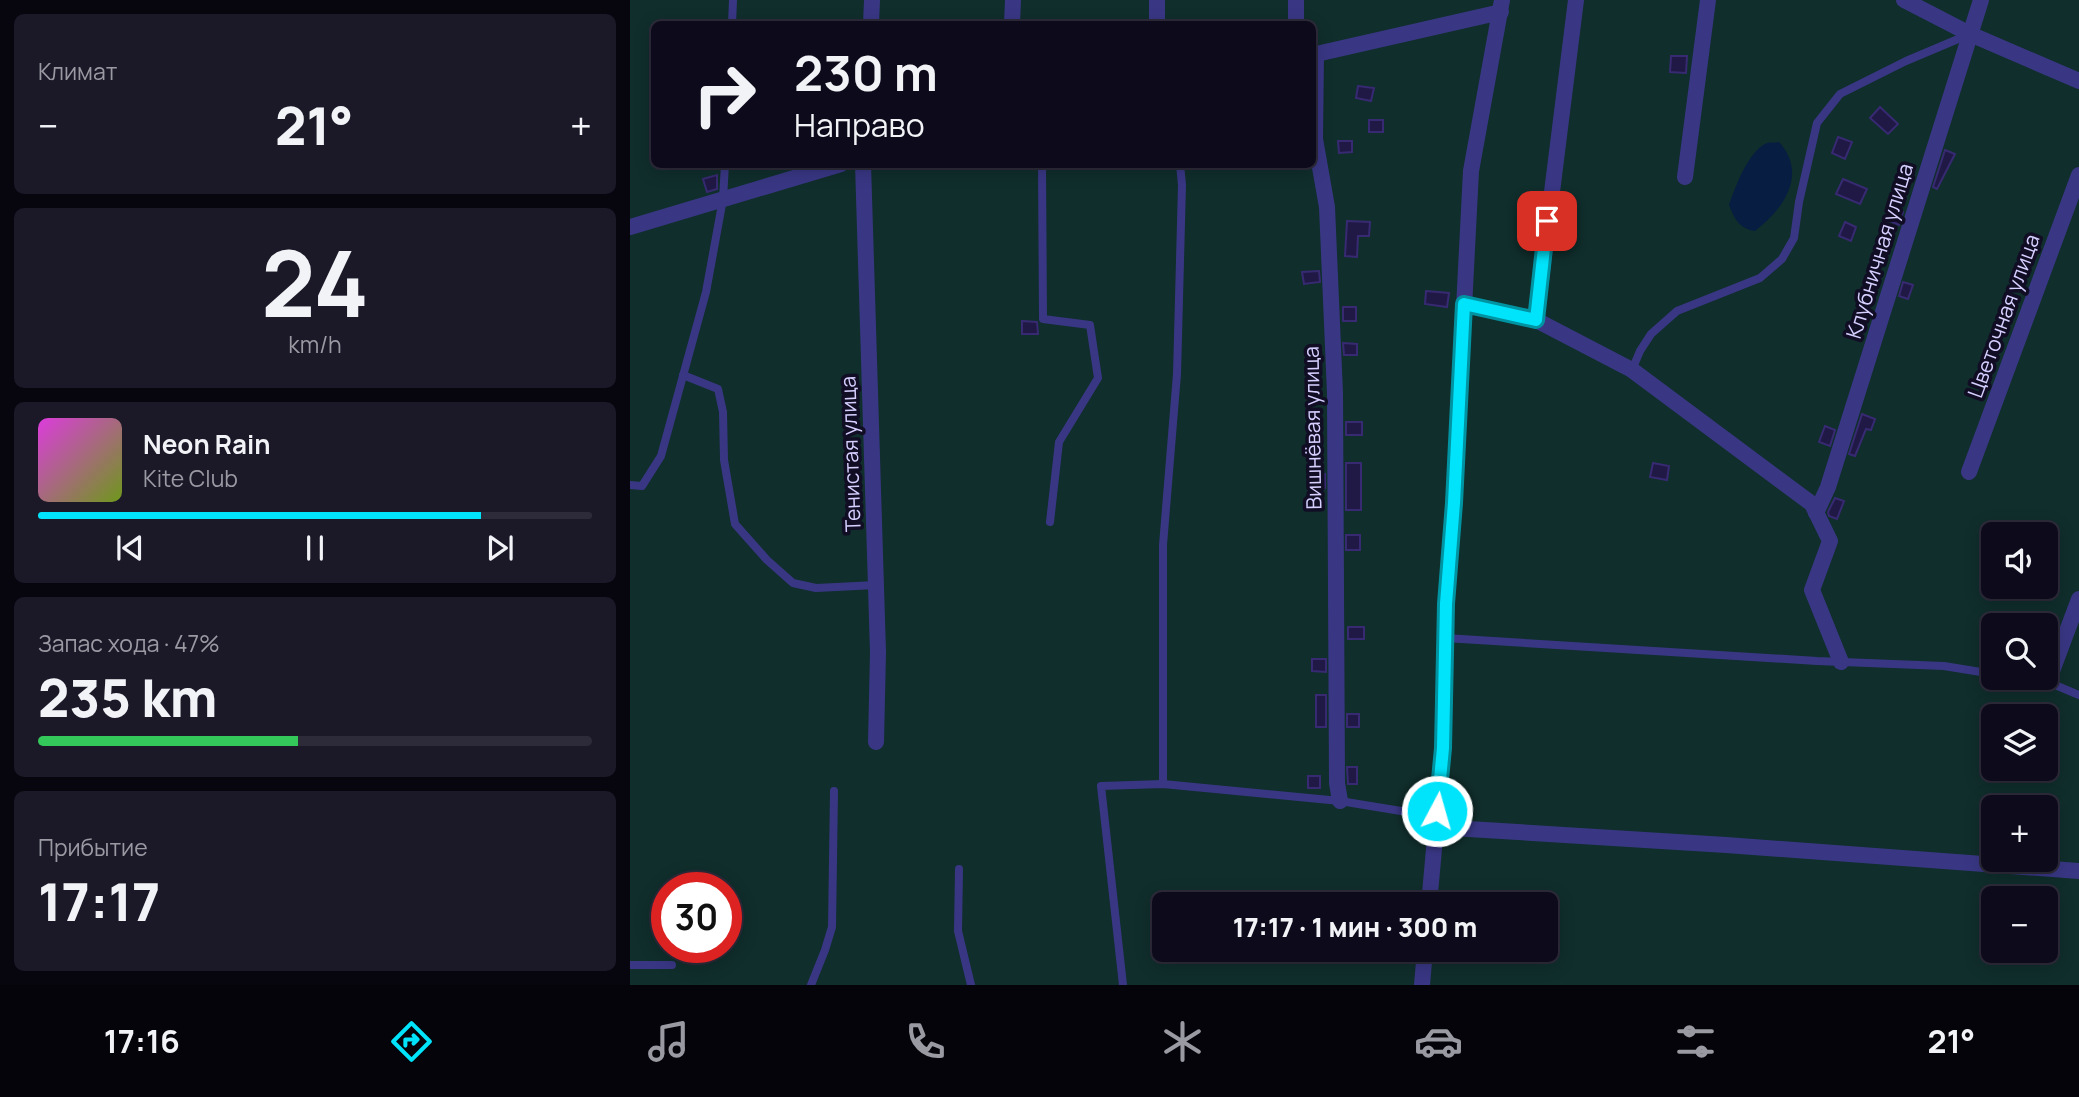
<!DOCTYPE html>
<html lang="ru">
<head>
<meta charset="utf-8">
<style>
  body { margin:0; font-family:Manrope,sans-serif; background:#1b1828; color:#f1f3f6; height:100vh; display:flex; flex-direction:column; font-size:26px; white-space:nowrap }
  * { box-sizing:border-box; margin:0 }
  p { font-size:23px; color:#9a9aa3 }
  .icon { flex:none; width:38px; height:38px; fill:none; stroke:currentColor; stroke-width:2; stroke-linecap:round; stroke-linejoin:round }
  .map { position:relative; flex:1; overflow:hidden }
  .panel { display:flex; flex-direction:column; gap:14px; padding:14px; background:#07060f; width:630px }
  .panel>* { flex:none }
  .top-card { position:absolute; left:21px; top:21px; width:665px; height:147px; border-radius:10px; box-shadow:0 4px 18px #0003,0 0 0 2px #2d2b3a; background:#0d0a1b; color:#f1f3f6; overflow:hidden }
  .buttons { position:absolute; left:1351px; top:522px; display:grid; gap:14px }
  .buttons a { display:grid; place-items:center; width:77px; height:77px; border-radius:10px; background:#0d0a1b; box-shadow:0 4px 18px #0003,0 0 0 2px #2d2b3a; font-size:35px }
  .speed { position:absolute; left:21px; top:872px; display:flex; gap:14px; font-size:35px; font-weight:700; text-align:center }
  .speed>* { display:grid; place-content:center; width:91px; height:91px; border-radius:50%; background:#0d0a1b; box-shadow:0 4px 18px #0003,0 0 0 2px #2d2b3a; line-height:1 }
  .speed .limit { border:10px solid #d22; background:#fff; color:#111 }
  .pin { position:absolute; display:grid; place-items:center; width:60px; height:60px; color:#fff; margin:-30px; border-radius:14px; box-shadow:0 4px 10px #0006 }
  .me { position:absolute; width:77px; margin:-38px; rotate:6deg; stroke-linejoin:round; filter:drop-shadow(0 0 5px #0008) }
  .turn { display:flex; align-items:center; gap:24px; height:147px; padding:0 28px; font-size:32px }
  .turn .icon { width:91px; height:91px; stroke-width:2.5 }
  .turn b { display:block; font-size:49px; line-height:60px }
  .big { font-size:52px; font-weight:800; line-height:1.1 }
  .panel .card { flex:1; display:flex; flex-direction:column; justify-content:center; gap:10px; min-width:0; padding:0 24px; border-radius:10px; background:#1b1828 }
  .panel .dial { align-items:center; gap:0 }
  .dial b { font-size:91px; line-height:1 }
  .song { display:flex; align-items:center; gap:21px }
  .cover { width:84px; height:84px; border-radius:10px; background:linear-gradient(135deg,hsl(300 70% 55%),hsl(80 70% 35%)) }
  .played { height:7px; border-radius:4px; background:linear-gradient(90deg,#00e4fb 80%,#2d2b3a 80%) }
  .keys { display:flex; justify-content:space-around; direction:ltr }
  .heat { display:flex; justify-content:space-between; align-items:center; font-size:38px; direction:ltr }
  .charge { height:10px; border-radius:5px; background:linear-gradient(90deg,#34c759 47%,#2d2b3a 0) }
  .trip { position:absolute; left:522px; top:892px; width:406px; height:70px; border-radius:10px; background:#0d0a1b; box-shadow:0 4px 18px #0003,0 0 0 2px #2d2b3a; font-weight:800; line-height:70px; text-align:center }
  .tabs { display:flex; height:112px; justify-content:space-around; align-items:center; background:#05040b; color:#9a9aa3 }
  .tabs .icon { width:49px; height:49px }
  .tabs .on { color:#00e4fb }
  .tabs b { font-size:32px; color:#f1f3f6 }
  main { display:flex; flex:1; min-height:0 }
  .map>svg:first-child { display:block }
  .green { fill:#102e2c; fill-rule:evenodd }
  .water { fill:#081d42 }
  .building { fill:#211945; stroke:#372a72; stroke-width:2 }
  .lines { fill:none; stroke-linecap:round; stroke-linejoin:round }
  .lane { stroke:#393784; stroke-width:8 }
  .street { stroke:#393784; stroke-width:16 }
  .route-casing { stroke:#0094a3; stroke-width:18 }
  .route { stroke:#00e4fb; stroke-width:12 }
  .labels { text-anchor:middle; stroke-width:7; stroke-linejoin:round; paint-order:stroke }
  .street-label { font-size:21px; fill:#d5d0ff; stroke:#110d24 }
</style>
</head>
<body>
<main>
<section class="panel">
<div class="card"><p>Климат</p>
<div class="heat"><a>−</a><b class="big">21°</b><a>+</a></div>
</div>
<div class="card dial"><b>24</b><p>km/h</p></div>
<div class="card">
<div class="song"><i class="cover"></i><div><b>Neon Rain</b><p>Kite Club</p></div></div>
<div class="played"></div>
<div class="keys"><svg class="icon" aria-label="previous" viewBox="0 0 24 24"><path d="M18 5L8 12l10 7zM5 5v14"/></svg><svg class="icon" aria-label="pause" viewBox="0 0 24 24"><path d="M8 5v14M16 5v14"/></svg><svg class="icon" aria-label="next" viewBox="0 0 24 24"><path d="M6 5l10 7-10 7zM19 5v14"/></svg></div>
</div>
<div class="card"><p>Запас хода · 47%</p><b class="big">235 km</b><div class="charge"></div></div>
<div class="card"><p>Прибытие</p><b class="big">17:17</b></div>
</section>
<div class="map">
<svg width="1449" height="985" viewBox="0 0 1449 985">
  <rect width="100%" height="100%" fill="#110d24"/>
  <!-- green -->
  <path class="green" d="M0,0H1449V985H0ZM24,24H682V164H24ZM1363,534H1416V586H1363ZM1363,625H1416V677H1363ZM1363,716H1416V768H1363ZM1363,807H1416V859H1363ZM37,887H96V947H37ZM1363,898H1416V950H1363ZM534,905H915V950H534Z"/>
  <!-- water -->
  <path class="water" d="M1149,142C1178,174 1154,209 1125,231C1109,228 1105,220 1099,205C1105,188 1118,151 1137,143C1141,142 1145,143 1149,142Z"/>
  <!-- building -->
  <g class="building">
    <path d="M1041,56H1057L1056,73L1040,72Z"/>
    <path d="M728,86L744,88L741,101L726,98Z"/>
    <path d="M1250,107L1268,124L1258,134L1240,118Z"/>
    <rect x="739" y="120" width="14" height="12"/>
    <path d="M1208,137L1222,142L1215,159L1202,153Z"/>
    <path d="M708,141H722V152L709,153Z"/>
    <path d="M1315,150L1325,154L1307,189L1303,187Z"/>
    <path d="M87,175V189L77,192L73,179Z"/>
    <path d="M1213,179L1237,189L1230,204L1206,194Z"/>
    <path d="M1268,209L1273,212L1269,225L1262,222Z"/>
    <path d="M717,221L740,222L739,236H728L727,257L715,256Z"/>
    <path d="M1215,222L1226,227L1221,241L1209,236Z"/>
    <path d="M689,271L690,282L674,284L672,272Z"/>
    <path d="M1273,282L1283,285L1278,299L1269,296Z"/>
    <path d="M796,291L819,293L817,307L795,304Z"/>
    <rect x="713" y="307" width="13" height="14"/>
    <path d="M392,321L407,322L408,334H392Z"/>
    <path d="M713,343L727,344V355H714Z"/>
    <path d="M1232,414L1245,419L1241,430L1236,429L1225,456L1219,454Z"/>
    <rect x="716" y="422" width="16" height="13"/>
    <path d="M1195,426L1205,430L1200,446L1189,442Z"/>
    <rect x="716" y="463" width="15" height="47"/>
    <path d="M1023,463L1039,466L1037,480L1020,477Z"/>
    <path d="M681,474H695V488L681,487Z"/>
    <path d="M1205,498L1214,501L1207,519L1199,516L1198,512Z"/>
    <rect x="716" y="535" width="14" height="15"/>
    <rect x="718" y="627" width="16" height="12"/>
    <path d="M682,659H696V672L682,671Z"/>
    <rect x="686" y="695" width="10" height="32"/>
    <rect x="717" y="714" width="12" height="13"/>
    <path d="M717,767H727V784H718Z"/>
    <rect x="678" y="776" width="12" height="12"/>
  </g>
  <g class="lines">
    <!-- lane -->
    <g class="lane">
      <path d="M102,24L103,0"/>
      <path d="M412,164L413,319L460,325L468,378L429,442L420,522"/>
      <path d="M1002,370L1010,351L1021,334L1047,311L1130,278L1152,259L1164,238L1169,202L1187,123L1210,94L1276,61L1340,34"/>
      <path d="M53,375L88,389L93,412L94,460L105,524L137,560L163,583L186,588L246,585"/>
      <path d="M0,485L12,486L31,456L76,292L93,199L95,164"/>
      <path d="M815,638L1187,661L1314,666L1363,674"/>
      <path d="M1386,677L1418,682L1449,695"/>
      <path d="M533,784V545L547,374L552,185L550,164"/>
      <path d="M329,869L328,931L341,985"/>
      <path d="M0,965H42"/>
      <path d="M181,985L195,950L202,927L204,791"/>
      <path d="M493,985L471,786L533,784L710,801L771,811H807"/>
    </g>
    <!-- street -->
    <g class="street">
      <path d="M1274,0L1340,34L1449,81"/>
      <path d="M241,24L242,0"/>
      <path d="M382,24L383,0"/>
      <path d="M527,24V0"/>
      <path d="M666,24V0"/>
      <path d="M686,54L685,139L697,207L705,393L707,783L710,801"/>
      <path d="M682,55L871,12"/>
      <path d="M233,164L248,652L246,742"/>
      <path d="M1055,177L1078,0"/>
      <path d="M0,227L211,164"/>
      <path d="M834,304L906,320L1002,370L1182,504L1200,541L1182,590L1211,662"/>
      <path d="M906,320L946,0"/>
      <path d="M1339,472L1449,175"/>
      <path d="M1186,513L1198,487L1351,0"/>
      <path d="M1418,682L1449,599"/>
      <path d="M806,827L1096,845L1449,871"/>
      <path d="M799,905L813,748L816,604L824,503L841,171L872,0"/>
      <path d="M792,985L795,950"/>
    </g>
  </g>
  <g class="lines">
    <!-- route casing -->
    <g class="route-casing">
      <path id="route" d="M807,811L813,748L816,604L824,503L834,304L906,320L917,221"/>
    </g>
    <!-- route -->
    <use href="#route" class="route"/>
  </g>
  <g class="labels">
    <!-- street labels -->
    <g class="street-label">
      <text transform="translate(1250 251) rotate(-73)" y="7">Клубничная улица</text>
      <text transform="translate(1374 316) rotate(-70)" y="7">Цветочная улица</text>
      <text transform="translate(683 428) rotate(-91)" y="7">Вишнёвая улица</text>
      <text transform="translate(221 454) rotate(-92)" y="7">Тенистая улица</text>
    </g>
  </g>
</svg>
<div class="buttons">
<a><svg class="icon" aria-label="sound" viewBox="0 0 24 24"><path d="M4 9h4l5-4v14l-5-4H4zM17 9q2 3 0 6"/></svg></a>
<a><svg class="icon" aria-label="search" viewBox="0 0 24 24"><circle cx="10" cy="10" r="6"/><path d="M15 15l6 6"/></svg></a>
<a><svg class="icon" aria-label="layers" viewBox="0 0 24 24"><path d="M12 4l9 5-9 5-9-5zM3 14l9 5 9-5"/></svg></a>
<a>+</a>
<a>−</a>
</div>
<div class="speed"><div class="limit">30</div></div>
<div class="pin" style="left:917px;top:221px;background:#d93025"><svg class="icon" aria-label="arrive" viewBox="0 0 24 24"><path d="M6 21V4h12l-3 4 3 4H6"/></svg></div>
<svg class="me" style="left:807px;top:811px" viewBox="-20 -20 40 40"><circle r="17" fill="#00e4fb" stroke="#fff" stroke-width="3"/><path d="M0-11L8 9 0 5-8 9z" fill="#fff"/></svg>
<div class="trip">17:17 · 1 мин · 300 m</div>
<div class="top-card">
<div class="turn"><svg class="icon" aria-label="right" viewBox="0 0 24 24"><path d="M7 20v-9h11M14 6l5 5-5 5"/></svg><div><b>230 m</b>Направо</div></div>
</div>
</div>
</main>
<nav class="tabs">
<b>17:16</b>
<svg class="icon on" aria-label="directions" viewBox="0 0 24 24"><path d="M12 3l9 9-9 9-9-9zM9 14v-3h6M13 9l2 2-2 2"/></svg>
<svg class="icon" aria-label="music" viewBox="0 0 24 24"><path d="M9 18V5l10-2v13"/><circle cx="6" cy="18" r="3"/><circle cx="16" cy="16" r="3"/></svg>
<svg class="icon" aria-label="phone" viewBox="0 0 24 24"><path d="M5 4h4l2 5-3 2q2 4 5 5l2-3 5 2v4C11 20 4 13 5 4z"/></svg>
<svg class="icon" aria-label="climate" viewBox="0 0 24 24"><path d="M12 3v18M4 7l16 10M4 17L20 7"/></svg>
<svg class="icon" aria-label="car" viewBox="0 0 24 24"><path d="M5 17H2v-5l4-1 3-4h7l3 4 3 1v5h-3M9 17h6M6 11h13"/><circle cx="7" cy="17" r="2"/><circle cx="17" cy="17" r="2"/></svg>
<svg class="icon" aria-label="filters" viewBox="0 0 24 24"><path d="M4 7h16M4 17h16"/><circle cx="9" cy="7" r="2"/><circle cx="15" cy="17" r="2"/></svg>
<b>21°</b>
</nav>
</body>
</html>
